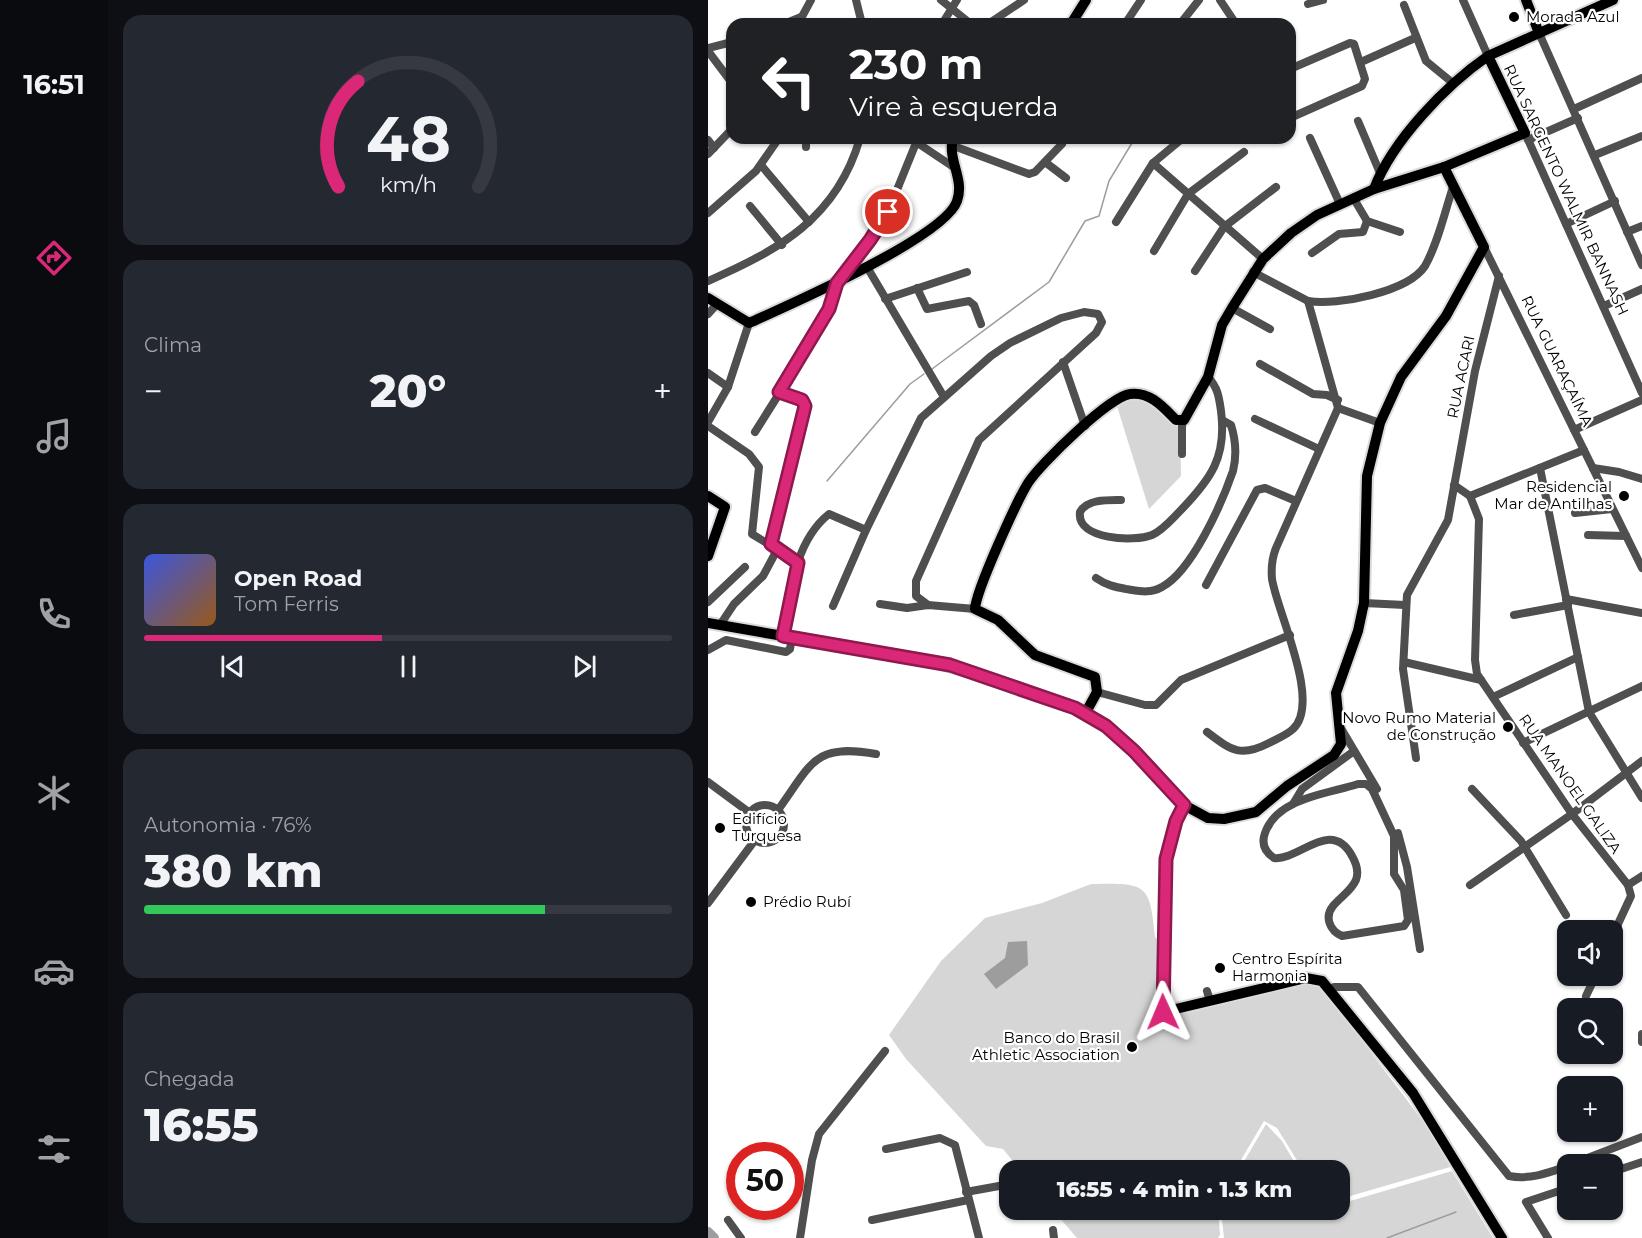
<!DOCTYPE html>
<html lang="pt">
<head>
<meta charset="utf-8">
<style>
  body { margin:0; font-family:Montserrat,sans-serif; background:#242831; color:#f1f3f6; height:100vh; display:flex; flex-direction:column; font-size:22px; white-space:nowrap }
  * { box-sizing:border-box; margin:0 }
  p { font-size:20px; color:#9ea1a6 }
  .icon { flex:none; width:33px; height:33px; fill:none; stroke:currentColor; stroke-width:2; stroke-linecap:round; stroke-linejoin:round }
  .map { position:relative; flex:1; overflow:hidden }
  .panel { display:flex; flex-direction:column; gap:15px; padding:15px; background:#0d0f14; width:600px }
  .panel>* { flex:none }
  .top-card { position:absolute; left:18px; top:18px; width:570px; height:126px; border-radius:18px; box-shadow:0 2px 4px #0004; background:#202124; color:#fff; overflow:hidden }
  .fabs { position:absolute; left:849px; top:920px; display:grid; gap:12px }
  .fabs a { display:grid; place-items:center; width:66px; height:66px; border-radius:12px; background:#171b24; box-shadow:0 2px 4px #0004; font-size:30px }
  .speed { position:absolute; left:18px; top:1142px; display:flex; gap:12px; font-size:30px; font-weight:700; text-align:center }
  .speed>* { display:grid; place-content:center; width:78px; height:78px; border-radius:50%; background:#171b24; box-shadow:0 2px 4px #0004; line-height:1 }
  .speed .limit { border:9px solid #d22; background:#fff; color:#111 }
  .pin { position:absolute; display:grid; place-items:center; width:51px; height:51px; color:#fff; margin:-26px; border:3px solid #fff; border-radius:50%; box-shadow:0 2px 6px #0007 }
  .me { position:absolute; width:66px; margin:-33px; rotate:359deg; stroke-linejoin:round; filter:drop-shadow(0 0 4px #0008) }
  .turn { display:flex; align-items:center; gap:21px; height:126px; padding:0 24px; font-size:27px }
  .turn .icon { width:78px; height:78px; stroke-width:2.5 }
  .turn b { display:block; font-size:42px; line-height:51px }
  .big { font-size:45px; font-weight:800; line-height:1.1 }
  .panel .widget { flex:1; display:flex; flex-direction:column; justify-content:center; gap:9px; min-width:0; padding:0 21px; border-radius:18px; background:#242831 }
  .panel .dial { align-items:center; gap:0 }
  .dial svg { height:156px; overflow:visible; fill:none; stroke:#363941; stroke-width:7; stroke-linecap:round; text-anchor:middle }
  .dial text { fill:#f1f3f6; stroke:none }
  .song { display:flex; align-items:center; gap:18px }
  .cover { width:72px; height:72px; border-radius:9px; background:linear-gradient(135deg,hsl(230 70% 55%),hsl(30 70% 35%)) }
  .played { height:6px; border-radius:3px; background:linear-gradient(90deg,#db2777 45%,#363941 45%) }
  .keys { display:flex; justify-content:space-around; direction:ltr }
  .heat { display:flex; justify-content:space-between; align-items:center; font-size:33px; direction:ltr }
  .charge { height:9px; border-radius:4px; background:linear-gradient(90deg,#34c759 76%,#363941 0) }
  .trip { position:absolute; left:291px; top:1160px; width:351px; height:60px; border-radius:18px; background:#171b24; box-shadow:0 2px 4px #0004; font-weight:800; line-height:60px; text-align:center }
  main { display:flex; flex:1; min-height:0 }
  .tab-bar { display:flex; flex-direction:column; width:108px; justify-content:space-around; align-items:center; background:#090b0e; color:#9ea1a6 }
  .tab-bar .icon { width:42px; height:42px }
  .tab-bar .selected { color:#db2777 }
  .tab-bar b { font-size:27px; color:#f1f3f6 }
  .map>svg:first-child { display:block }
  .green { fill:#d6d6d6 }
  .water { fill:#9d9d9d }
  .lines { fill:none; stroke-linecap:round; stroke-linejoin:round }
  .stream { stroke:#9d9d9d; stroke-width:1.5 }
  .river { stroke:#9d9d9d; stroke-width:10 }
  .major-casing { stroke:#dbdbdb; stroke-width:14 }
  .minor { stroke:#4f4f4f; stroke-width:8 }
  .major { stroke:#000; stroke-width:10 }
  .route-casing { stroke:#8e194d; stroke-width:15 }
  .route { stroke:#db2777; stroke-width:10 }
  .poi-dot { fill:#000; stroke:#fff; stroke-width:2 }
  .labels { text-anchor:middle; stroke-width:4.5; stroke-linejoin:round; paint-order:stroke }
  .poi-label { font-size:15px; fill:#000; stroke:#fff; text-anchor:start }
  .street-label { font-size:15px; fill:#000; stroke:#fff }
</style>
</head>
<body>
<main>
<nav class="tab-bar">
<b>16:51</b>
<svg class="icon selected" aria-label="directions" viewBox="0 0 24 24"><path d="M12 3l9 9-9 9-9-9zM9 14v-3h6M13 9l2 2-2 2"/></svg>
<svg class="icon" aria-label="music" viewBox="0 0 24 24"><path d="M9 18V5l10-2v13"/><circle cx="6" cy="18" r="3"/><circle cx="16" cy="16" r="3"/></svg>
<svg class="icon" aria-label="phone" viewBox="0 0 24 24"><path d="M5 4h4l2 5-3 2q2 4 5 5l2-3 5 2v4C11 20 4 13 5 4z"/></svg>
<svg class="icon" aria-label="climate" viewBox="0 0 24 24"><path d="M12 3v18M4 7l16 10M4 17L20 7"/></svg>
<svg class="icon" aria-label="car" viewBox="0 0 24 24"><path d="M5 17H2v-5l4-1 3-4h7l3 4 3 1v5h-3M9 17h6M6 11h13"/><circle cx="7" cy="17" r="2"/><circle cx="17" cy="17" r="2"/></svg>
<svg class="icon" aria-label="filters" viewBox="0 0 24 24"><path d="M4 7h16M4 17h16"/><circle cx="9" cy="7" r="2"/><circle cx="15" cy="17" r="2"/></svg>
</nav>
<section class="panel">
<div class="widget dial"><svg viewBox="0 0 100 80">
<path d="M14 69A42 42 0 1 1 86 69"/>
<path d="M14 69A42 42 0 0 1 24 15" stroke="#db2777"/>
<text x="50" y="56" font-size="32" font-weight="700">48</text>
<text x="50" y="72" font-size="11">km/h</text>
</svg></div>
<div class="widget"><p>Clima</p>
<div class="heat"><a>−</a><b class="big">20°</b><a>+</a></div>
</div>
<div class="widget">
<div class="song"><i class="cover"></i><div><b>Open Road</b><p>Tom Ferris</p></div></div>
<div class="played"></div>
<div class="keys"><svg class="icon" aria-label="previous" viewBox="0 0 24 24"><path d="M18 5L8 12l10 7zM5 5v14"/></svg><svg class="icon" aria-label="pause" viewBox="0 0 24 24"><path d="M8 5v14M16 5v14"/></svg><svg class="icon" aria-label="next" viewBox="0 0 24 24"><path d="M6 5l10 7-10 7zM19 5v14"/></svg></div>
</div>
<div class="widget"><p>Autonomia · 76%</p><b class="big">380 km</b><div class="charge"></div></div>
<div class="widget"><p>Chegada</p><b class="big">16:55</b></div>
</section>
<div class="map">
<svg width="934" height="1238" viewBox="0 0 934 1238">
  <rect width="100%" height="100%" fill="#fff"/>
  <!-- green -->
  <g class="green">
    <path d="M425,396L436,397L472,427L473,476L441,509L408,403Z"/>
    <path d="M383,884C438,883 442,883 447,937L452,941L446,1007L451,1022L460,1016L603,981L612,985L720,1128L742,1167L632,1199V1170H595L569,1128L556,1121L527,1170H312L295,1149L278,1146L198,1059L181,1035L233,961L277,918L334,903Z"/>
    <path d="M558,1124L574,1141L591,1170H531Z"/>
    <path d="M744,1171L785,1238H516L513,1209H632V1204Z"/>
    <path d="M344,1209H510L512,1235L510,1238H369Z"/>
  </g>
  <!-- water -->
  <path class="water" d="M319,941L320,965L288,989L276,974L297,958L300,942Z"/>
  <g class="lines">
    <!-- stream -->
    <g class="stream">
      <path d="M224,369L341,282L377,221L391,216L401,181L427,138"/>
      <path d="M119,481L202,384L216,374"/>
      <path d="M679,1238L748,1212"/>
    </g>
    <!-- river -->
    <path class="river" d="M0,1232L6,1238"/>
    <!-- major casing -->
    <g class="major-casing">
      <g id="major">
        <path d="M818,0L831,33"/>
        <path d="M363,24L378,0"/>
        <path d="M666,189C684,141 738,85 780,56L905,0"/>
        <path d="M0,298L41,323C81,305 237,237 249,201C257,179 239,160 245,138"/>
        <path d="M0,496L17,507L0,556"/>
        <path d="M0,623L226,662L270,674L367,708L398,726L426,751L476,805L500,818L516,819L548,812L579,786L626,755L633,744L628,693L650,631L656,603L659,476L672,423L693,377L738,316L776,247L736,167"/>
        <path d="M377,714L389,692L387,677L327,655L290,620L267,609C268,590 309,501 320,483C332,464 402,396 422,394C442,391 456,408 468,420H476L500,377L514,325L524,308L555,259L583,233L609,215L666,189L736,167L817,133L780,56"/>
        <path d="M476,805L468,821L458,859L455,1012L598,978L614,981L705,1093L794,1238"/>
      </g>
    </g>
    <!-- minor -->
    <g class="minor">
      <path d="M148,0L154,24"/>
      <path d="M233,0L263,24"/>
      <path d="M512,0L528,24"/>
      <path d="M755,0L780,56"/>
      <path d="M600,4L615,0"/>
      <path d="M696,5L718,61L746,84"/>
      <path d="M76,24L93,17"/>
      <path d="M90,24L103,0"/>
      <path d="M234,24L249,0"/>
      <path d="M280,24L316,0"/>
      <path d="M417,24L433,0"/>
      <path d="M472,24L491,0"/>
      <path d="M831,33L934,265"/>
      <path d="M0,48L24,42"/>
      <path d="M0,51L24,83"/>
      <path d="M653,62L707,38"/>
      <path d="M582,69L642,43L646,44L657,79L654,86L582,118"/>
      <path d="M866,109L934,78"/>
      <path d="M650,121L672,173"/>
      <path d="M817,133L934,393"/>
      <path d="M202,138L247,168"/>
      <path d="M602,138L632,204"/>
      <path d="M0,140L6,148"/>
      <path d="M820,140L870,118"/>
      <path d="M243,145L321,174L327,172L354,144"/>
      <path d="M98,147V138"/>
      <path d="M0,154L24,129"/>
      <path d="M887,155L934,136"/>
      <path d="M337,162L358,178"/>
      <path d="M445,163L555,259"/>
      <path d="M53,165L101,222"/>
      <path d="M646,199L659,221L692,232"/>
      <path d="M42,206L74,245"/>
      <path d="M0,213L48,171L71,138"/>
      <path d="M408,222L445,163L475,138"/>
      <path d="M858,224L907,201"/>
      <path d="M919,232L934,226"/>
      <path d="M776,247L934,568"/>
      <path d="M446,251L480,194L536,152"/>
      <path d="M604,253L631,234L655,232L659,221"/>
      <path d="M159,267L236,397"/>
      <path d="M487,271L516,227L568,187"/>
      <path d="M0,281C71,250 129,218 152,138"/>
      <path d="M209,288L219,309L261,301L266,305L273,324"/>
      <path d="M177,299L259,272"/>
      <path d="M600,301C629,306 700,292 717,266C730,243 737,211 745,187"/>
      <path d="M896,306L934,289"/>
      <path d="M524,308L562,329"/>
      <path d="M0,314L9,304"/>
      <path d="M355,362L377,426"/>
      <path d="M552,364L605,394L619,395L630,400"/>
      <path d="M0,373L20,387"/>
      <path d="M630,408L672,423"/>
      <path d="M547,419L611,449"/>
      <path d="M0,422L20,387L41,323"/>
      <path d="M0,426L41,454L51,467L44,534L91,563"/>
      <path d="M866,430L934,400"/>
      <path d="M47,432L103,343L121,309L129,283L180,212L208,143"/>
      <path d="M474,454V422"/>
      <path d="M832,468L881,712L934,798"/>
      <path d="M885,468L911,472L934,479"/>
      <path d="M746,485L762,496L876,450"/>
      <path d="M762,496L771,519L767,660L769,674L864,814L920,885L923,896L904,937"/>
      <path d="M413,500C400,500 379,499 372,512C368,540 427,542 444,535C455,530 464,519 472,511C503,479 519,457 513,411C511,397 510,388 500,377"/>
      <path d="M867,513L904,509"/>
      <path d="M880,535L918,536"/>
      <path d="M63,544C68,526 70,507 74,489C79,471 104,414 95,400L71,392"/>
      <path d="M388,578C398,585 407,587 418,589C431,591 442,594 454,587C484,571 514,503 525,471C529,455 528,441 523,425L514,420"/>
      <path d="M498,585L549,490L557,488L588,501"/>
      <path d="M858,599L934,613"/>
      <path d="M0,602L37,567"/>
      <path d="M656,603L697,605"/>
      <path d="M172,604L199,608L220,605L267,609"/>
      <path d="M125,606L158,530L213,418L283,356L302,343L353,318L376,312L390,314L394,322L388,333L271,440L208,581V596L220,605"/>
      <path d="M806,615L860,605"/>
      <path d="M12,625L26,604L55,576L70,548"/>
      <path d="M75,636C82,594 86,542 121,514L158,530"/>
      <path d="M0,650L18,640L78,652L82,649L84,637"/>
      <path d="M696,662L773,680"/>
      <path d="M389,692L437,705H448L473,680L582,635"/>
      <path d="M785,697L870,657"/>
      <path d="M634,730L669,789"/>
      <path d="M499,732C523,750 532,758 561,743C568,739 579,735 585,729C614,702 569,612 564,579C563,568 564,558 568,548L630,408L600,301L545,272"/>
      <path d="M815,743L934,686"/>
      <path d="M708,758L695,669L699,595L740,520L767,371L791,276"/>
      <path d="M0,782L42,813"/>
      <path d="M650,784H658L664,789L686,836V874L696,890L700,920L696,926L634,936C622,931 616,917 625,906C639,890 659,882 644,856C623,817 591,861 566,858C557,852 553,844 557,833C569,798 619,794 650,784Z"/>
      <path d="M764,789L813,841L858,915"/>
      <path d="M585,804L594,789L646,751"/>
      <circle cx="57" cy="824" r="19"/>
      <path d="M70,810C104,763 106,743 168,754"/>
      <path d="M690,833L699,867L712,949"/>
      <path d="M762,885L864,814L934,761"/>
      <path d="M920,885L934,876"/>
      <path d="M0,903L47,840"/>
      <path d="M621,990L626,987H650L801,1176C821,1180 840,1173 860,1166"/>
      <path d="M499,991L502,1001"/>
      <path d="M878,996L888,975"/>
      <path d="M934,1034V1042"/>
      <path d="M178,1149L232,1138L247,1145L271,1238"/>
      <path d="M864,1164L934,1137"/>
      <path d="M904,1172L934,1162"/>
      <path d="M258,1192L302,1184"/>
      <path d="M20,1220L33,1238"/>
      <path d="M164,1220L260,1200"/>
      <path d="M345,1230L346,1238"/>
      <path d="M92,1238L104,1160L111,1134L177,1051"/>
      <path d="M840,1238L818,1202L860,1188"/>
    </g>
    <!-- major -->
    <use href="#major" class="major"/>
  </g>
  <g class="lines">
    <!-- route casing -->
    <g class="route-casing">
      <path id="route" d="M180,212L162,240L129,283L121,309L71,392L94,400L97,406L63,544L90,563L75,636L242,665L367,708L398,726L426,751L476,805L468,821L458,859L455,1012"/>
    </g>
    <!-- route -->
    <use href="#route" class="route"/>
  </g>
  <!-- markers -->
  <g class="poi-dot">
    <circle cx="806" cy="17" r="6"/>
    <circle cx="916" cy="496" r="6"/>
    <circle cx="800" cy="727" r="6"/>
    <circle cx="12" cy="828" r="6"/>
    <circle cx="43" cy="902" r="6"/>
    <circle cx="512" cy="968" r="6"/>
    <circle cx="424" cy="1047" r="6"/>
  </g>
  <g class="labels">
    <!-- poi labels -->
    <g class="poi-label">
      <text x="818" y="22">Morada Azul</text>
      <text x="904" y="492" text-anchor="end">Residencial<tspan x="904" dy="17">Mar de Antilhas</tspan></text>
      <text x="788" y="723" text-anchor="end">Novo Rumo Material<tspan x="788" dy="17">de Construção</tspan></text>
      <text x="24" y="824">Edifício<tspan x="24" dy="17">Turquesa</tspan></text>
      <text x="55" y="907">Prédio Rubí</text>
      <text x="524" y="964">Centro Espírita<tspan x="524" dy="17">Harmonia</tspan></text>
      <text x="412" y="1043" text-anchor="end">Banco do Brasil<tspan x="412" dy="17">Athletic Association</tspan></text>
    </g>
    <!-- street labels -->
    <g class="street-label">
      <text transform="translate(858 190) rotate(65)" y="5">RUA SARGENTO WALMIR BANNASH</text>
      <text transform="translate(849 361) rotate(64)" y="5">RUA GUARAÇAÍMA</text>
      <text transform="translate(753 377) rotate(-78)" y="5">RUA ACARI</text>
      <text transform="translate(862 784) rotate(55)" y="5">RUA MANOEL GALIZA</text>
    </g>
  </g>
</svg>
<div class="fabs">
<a><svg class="icon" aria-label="sound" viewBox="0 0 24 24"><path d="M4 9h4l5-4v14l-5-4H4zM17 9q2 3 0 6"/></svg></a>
<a><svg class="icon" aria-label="search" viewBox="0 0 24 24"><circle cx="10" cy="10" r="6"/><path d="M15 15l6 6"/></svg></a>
<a>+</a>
<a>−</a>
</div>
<div class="speed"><div class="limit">50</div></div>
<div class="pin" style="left:180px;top:212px;background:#d93025"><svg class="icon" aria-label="arrive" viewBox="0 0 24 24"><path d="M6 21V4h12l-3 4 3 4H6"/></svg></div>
<svg class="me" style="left:455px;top:1012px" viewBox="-20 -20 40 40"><path d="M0-17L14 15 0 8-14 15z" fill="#db2777" stroke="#fff" stroke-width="4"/></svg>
<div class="trip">16:55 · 4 min · 1.3 km</div>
<div class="top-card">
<div class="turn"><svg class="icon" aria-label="left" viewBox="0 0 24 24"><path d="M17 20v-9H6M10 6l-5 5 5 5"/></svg><div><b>230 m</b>Vire à esquerda</div></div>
</div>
</div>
</main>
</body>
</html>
